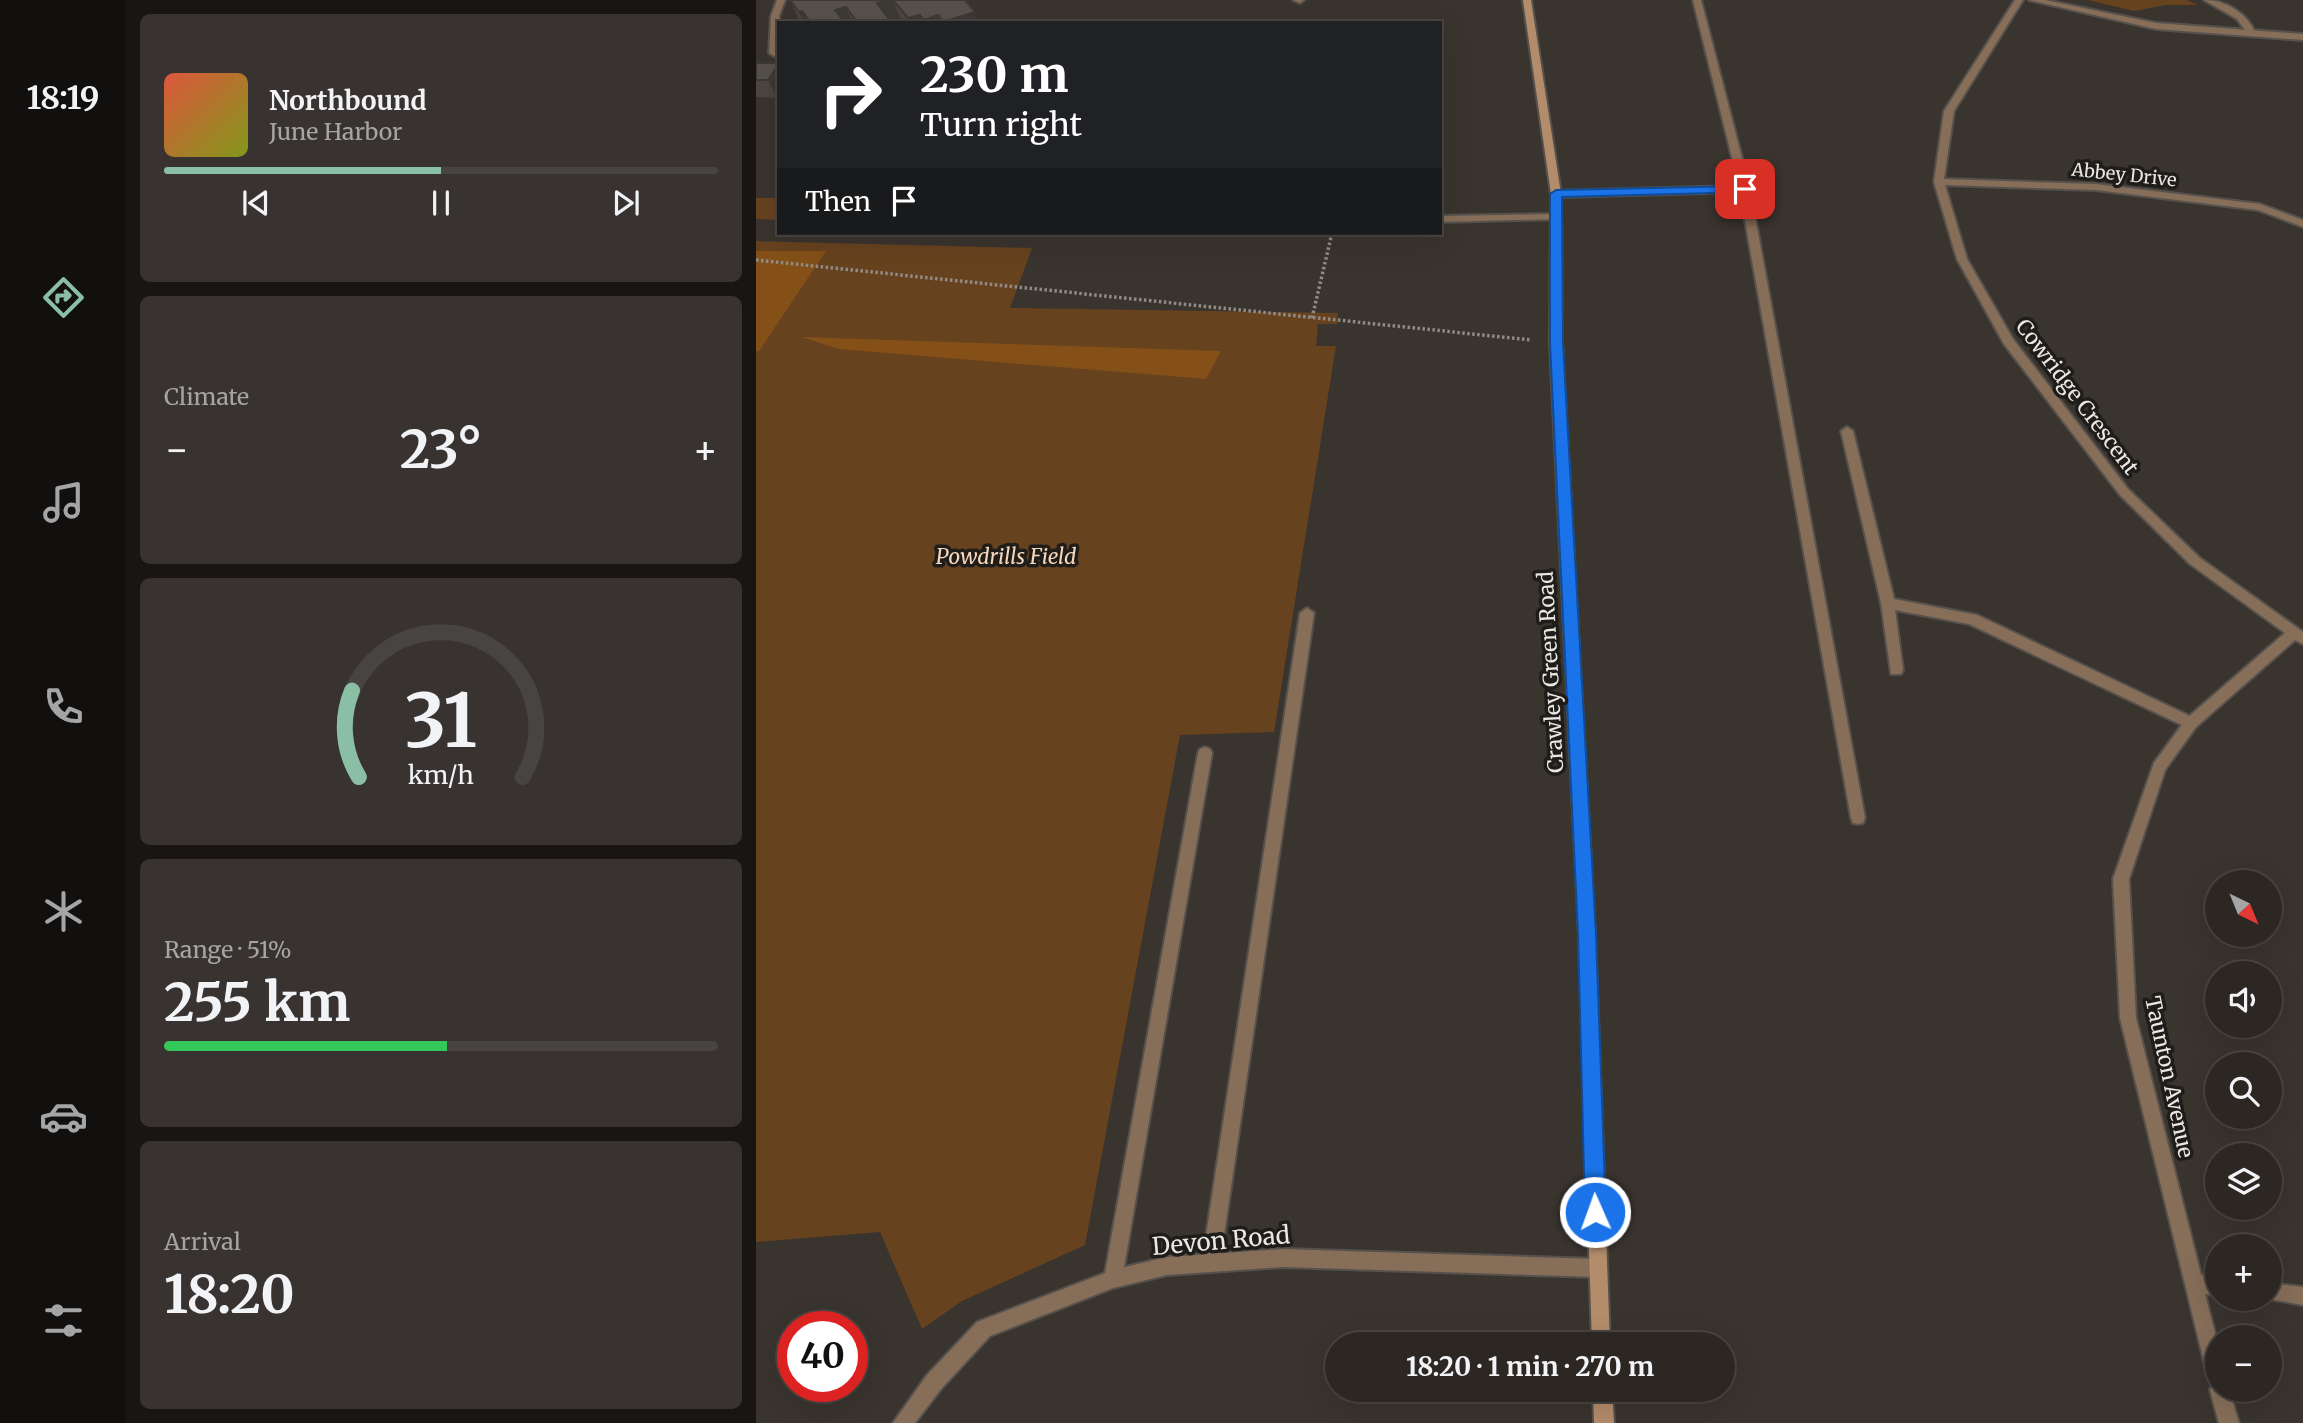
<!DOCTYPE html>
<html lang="en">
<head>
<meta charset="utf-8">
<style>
  body { margin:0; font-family:Merriweather,serif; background:#383330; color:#f1f3f6; height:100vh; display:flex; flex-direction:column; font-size:26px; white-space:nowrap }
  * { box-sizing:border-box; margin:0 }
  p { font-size:23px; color:#a6a5a6 }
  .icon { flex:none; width:38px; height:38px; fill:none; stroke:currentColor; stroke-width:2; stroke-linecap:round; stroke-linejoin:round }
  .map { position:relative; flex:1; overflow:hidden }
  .side { display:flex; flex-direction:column; gap:14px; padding:14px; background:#181513; width:630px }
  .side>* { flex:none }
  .hud { position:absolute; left:21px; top:21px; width:665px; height:214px; border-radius:0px; box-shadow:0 7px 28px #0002,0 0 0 2px #484441; background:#202124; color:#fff; overflow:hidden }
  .needle { width:46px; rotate:137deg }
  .buttons { position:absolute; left:1449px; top:870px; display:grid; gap:14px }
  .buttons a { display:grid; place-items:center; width:77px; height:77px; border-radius:50%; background:#2c2723; box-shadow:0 7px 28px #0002,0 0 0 2px #484441; font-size:35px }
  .speed { position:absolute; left:21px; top:1311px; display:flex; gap:14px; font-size:35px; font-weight:700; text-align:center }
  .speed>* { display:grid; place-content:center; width:91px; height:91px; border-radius:50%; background:#2c2723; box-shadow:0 7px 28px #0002,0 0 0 2px #484441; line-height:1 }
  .speed .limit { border:10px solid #d22; background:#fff; color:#111 }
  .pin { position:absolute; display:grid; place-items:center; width:60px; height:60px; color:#fff; margin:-30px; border-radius:14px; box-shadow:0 4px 10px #0006 }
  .me { position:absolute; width:77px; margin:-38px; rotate:358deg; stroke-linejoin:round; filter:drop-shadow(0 0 5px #0008) }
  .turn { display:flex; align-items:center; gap:24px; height:147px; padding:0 28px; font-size:32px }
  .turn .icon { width:91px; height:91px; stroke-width:2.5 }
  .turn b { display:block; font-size:49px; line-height:60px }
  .then { display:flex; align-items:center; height:66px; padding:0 28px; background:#0003; gap:14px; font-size:26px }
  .big { font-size:52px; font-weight:700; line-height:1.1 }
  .side .widget { flex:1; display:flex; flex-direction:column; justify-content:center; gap:10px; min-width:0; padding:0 24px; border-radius:10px; background:#383330 }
  .side .dial { align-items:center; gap:0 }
  .dial svg { height:182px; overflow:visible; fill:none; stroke:#484441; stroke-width:7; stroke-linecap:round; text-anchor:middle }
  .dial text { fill:#f1f3f6; stroke:none }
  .song { display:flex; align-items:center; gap:21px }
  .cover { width:84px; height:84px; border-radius:10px; background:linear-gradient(135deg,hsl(10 70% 55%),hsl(70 70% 35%)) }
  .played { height:7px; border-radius:4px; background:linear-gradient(90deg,#8abfa5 50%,#484441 50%) }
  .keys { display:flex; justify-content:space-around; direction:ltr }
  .heat { display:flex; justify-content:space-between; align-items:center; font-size:38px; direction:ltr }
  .charge { height:10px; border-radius:5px; background:linear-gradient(90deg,#34c759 51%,#484441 0) }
  .trip { position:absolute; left:569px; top:1332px; width:410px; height:70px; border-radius:35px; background:#2c2723; box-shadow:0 7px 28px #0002,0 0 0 2px #484441; font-weight:700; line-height:70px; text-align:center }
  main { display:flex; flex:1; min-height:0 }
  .tab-bar { display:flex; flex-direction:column; width:126px; justify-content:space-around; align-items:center; background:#12100e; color:#a6a5a6 }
  .tab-bar .icon { width:49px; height:49px }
  .tab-bar .on { color:#8abfa5 }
  .tab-bar b { font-size:32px; color:#f1f3f6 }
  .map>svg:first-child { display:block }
  .green { fill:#67421f }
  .forest { fill:#845018 }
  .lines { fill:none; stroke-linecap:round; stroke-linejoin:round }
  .lane-casing { stroke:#56514c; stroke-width:4 }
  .street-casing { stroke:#56514c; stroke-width:4 }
  .secondary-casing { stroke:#56514c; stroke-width:4 }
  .path { stroke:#908b87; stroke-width:3.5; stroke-dasharray:2.5 2.5; stroke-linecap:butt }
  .lane { fill:#866e59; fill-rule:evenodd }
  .street { fill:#866e59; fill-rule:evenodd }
  .secondary { fill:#b38c6b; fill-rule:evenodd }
  .wall { fill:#4b4641 }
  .shaded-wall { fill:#3d3935 }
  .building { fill:#57514c; stroke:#3d3935; stroke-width:2 }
  .route { fill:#1a73e8; stroke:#114b97; stroke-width:2 }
  .labels { text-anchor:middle; stroke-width:7; stroke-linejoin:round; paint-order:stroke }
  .far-street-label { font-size:18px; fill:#ebe7e4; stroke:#1f1d1a }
  .street-label { font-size:21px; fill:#ebe7e4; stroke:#1f1d1a }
  .park-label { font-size:21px; font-style:italic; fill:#f7d7bb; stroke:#1f1d1a }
  .near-street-label { font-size:24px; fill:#ebe7e4; stroke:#1f1d1a }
</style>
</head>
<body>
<main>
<nav class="tab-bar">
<b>18:19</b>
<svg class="icon on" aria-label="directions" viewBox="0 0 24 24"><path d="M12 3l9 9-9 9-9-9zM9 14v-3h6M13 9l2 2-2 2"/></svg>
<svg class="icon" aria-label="music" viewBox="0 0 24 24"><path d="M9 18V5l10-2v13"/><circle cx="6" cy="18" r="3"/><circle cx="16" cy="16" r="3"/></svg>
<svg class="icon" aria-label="phone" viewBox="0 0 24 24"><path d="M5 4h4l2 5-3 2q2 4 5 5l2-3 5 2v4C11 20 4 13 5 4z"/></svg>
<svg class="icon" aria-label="climate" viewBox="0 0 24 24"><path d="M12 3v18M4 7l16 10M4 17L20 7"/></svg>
<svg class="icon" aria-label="car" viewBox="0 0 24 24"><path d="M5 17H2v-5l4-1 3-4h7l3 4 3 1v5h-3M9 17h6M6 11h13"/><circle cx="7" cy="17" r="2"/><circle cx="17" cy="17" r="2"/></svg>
<svg class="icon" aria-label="filters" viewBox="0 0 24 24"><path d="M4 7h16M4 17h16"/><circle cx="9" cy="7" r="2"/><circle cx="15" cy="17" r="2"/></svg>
</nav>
<section class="side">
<div class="widget">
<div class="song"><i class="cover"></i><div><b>Northbound</b><p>June Harbor</p></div></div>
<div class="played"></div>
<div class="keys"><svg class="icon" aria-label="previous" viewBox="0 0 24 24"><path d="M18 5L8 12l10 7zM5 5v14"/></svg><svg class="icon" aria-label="pause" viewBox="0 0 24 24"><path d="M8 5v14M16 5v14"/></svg><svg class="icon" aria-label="next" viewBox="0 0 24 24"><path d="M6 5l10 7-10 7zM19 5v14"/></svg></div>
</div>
<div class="widget"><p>Climate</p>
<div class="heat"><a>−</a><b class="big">23°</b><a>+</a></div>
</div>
<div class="widget dial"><svg viewBox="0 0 100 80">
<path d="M14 69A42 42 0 1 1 86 69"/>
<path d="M14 69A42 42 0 0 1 11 31" stroke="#8abfa5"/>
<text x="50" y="56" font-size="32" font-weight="700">31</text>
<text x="50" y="72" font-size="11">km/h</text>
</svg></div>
<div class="widget"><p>Range · 51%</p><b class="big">255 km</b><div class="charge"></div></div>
<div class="widget"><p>Arrival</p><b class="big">18:20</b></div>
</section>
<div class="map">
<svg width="1547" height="1423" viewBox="0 0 1547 1423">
  <rect width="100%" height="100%" fill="#3a342f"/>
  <!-- green -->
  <g class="green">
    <path d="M1332,0H1431L1442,5H1410L1378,11Z"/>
    <path d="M0,198H23V220L0,219Z"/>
    <path d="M0,241L276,248L254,308L582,313L581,324H562L560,346H580L518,732L424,735L329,1245L206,1301L166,1329L124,1232L0,1242Z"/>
  </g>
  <!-- forest -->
  <g class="forest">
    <path d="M0,251H70L3,351H0Z"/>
    <path d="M46,337L465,351L450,379L82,349Z"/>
  </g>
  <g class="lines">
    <!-- lane casing -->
    <g class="lane-casing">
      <g id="lane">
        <path d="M21,0H29L23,16V53L18,56L13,53L15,16Z"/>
        <path d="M537,0H548L544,3Z"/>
        <path d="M937,0H945L994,189L1109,818L1107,823L1102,824L1097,823L1095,818L984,192L800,197L795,194L800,191L983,186Z"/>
        <path d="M1448,0C1470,0 1491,13 1500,34L1493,36L1481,19Z"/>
        <path d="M1091,427L1097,431L1138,599L1221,615L1440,719L1442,723L1440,727H1430L1213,624L1139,610L1147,670L1145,674H1135L1125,603L1085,431Z"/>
        <path d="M551,608L558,613L464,1263L461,1269L455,1272L449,1269L446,1263L544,613Z"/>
        <path d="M449,747L454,749L456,753L366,1279L363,1285L357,1288L351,1285L348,1279L442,753L444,749Z"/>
      </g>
    </g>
    <!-- street casing -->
    <g class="street-casing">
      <g id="street">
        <path d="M1259,0H1267L1198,111L1188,179L1340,184L1504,204L1547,220V227L1502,210L1340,190L1189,185L1211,259L1257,339L1372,489L1444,558L1547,632V644L1539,640L1440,727L1409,770L1373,879L1380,1018L1445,1275L1461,1277V1295L1449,1294L1461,1341V1390H1473L1483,1423H1463L1454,1390L1456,1386L1452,1378L1364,1018L1357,879L1398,763L1430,719L1529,633L1434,564L1364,495L1248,344L1201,259L1178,182L1188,111Z"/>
        <path d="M1273,0H1289L1400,23L1547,34V40L1400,29Z"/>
        <path d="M800,214L804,215V219L684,222V216Z"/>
        <path d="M527,1249L841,1259L847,1262L850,1268L847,1274L841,1277L527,1267L411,1275L357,1288L234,1336L185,1389L159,1423H137L171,1375L221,1322L357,1270L411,1257Z"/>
        <path d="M1514,1283L1547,1287V1305L1508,1298H1514Z"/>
      </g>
    </g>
    <!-- secondary casing -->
    <g class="secondary-casing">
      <g id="secondary">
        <path d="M767,0H775L805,194L806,343L839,935L854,1344H836L823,935L794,343L795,194Z"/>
        <path d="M837,1390H856L858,1423H838Z"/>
      </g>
    </g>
    <!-- path -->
    <g class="path">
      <path d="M0,260L775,340"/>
      <path d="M556,318L576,233"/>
    </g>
    <!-- lane -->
    <use href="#lane" class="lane"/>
    <!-- street -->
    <use href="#street" class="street"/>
    <!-- secondary -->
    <use href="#secondary" class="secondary"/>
  </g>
  <!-- wall -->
  <g class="wall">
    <path d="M34,0H209L223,23H38L44,21Z"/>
    <path d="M0,63H23L21,98L0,97Z"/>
  </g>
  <!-- shaded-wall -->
  <g class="shaded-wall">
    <path d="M132,0H137L146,23H129L121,3Z"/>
    <path d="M90,7L96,23H85L79,10Z"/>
    <path d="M46,11L51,23H48L43,12Z"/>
    <path d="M219,12L223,23L187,22Z"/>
    <path d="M164,15L167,23H154L152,18Z"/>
    <path d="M182,15L184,23H169L168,20Z"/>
    <path d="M23,64V95L21,98L12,80Z"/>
  </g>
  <!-- building -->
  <g class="building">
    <path d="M34,0H132L121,3L136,23H102L90,7L79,10L88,22L85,23H38L52,19L46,11L43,12Z"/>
    <path d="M137,0H209L219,12L187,22L182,15L168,20L164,15L152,18Z"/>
    <path d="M0,63H23V64L12,80H0Z"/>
  </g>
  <!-- route -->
  <path class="route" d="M989,186L994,187V192L806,197L807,343L840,934L850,1212L847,1219L839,1222L832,1219L829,1212L822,934L794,343V194L800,190Z"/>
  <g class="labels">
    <!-- far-street labels -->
    <g class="far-street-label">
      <text transform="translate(1368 175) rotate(6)" y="6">Abbey Drive</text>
    </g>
    <!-- street labels -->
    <g class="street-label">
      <text transform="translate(1321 397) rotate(53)" y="7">Cowridge Crescent</text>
      <text transform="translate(795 672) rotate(-93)" y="7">Crawley Green Road</text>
      <text transform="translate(1413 1077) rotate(78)" y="7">Taunton Avenue</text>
    </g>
    <!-- park labels -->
    <g class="park-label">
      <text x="250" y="564">Powdrills Field</text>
    </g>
    <!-- near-street labels -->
    <g class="near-street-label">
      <text transform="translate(465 1241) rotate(-5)" y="8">Devon Road</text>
    </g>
  </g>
</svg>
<div class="buttons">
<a><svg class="needle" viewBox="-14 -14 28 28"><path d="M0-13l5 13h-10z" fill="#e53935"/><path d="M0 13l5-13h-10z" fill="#a6a5a6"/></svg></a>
<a><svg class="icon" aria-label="sound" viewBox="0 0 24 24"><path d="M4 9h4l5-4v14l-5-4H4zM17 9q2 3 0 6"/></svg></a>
<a><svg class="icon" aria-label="search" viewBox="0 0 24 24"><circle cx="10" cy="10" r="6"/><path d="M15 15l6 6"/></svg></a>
<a><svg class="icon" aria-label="layers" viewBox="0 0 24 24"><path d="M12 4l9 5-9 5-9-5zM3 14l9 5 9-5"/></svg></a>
<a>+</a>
<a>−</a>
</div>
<div class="speed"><div class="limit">40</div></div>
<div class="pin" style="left:989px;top:189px;background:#d93025"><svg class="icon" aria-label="arrive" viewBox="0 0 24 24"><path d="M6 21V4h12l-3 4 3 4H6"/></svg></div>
<svg class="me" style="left:839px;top:1212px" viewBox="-20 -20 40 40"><circle r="17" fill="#1a73e8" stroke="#fff" stroke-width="3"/><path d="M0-11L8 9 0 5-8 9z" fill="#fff"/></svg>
<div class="trip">18:20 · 1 min · 270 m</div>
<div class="hud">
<div class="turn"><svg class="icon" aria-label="right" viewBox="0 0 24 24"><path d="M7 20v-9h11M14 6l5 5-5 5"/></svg><div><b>230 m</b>Turn right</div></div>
<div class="then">Then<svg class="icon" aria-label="arrive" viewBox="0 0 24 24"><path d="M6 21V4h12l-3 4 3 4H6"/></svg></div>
</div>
</div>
</main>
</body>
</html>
